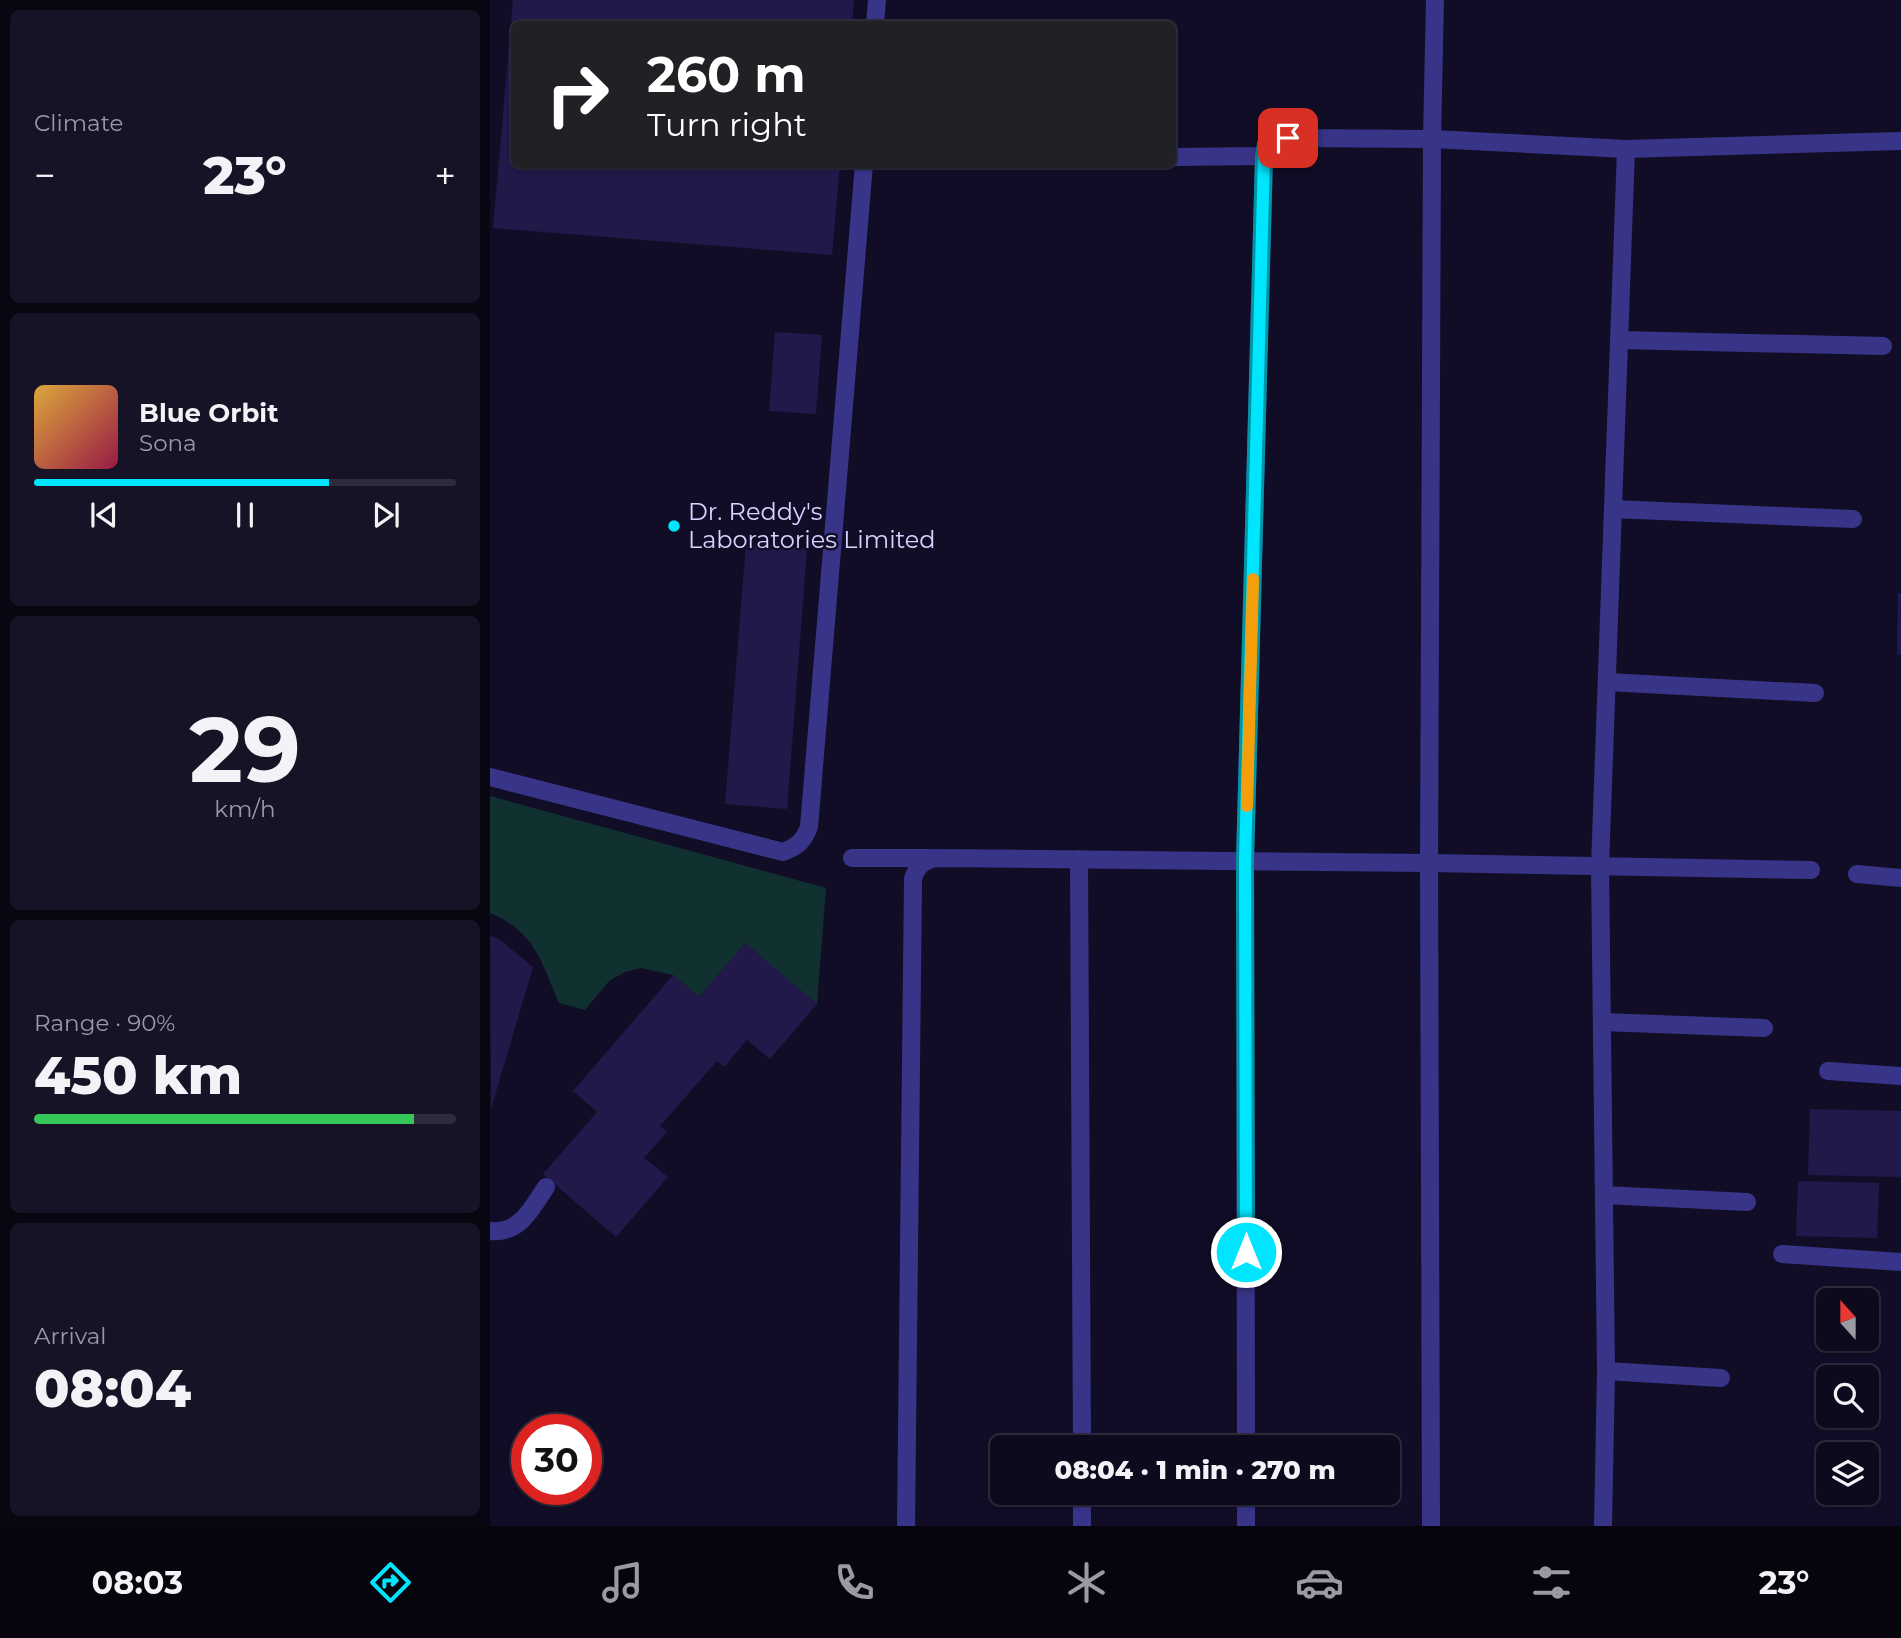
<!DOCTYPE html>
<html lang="en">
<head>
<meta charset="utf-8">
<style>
  body { margin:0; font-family:Montserrat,sans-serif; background:#171326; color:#f1f3f6; height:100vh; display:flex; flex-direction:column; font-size:26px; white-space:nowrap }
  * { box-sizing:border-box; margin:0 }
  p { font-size:23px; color:#9b9aa4 }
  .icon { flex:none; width:38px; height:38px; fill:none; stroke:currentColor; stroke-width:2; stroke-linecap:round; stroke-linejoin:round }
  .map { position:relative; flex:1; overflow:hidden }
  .panel { display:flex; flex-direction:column; gap:10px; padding:10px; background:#080610; width:490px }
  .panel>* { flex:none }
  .top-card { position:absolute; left:21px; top:21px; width:665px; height:147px; border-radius:10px; box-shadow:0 2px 5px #0004,0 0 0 2px #2e2b3b; background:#202124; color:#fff; overflow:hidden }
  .needle { width:46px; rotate:339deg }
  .buttons { position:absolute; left:1326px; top:1288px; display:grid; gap:14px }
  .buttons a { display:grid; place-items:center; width:63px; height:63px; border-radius:10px; background:#0e0a1d; box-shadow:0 2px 5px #0004,0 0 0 2px #2e2b3b; font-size:35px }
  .speed { position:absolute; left:21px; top:1414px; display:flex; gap:14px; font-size:35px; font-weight:700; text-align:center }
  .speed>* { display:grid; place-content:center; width:91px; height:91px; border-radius:50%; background:#0e0a1d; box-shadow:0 2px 5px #0004,0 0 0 2px #2e2b3b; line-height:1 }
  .speed .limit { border:10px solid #d22; background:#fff; color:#111 }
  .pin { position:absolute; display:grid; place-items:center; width:60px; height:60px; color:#fff; margin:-30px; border-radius:14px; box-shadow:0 4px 10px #0006 }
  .me { position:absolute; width:77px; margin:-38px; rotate:0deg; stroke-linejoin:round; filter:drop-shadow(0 0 5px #0008) }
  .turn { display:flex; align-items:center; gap:24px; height:147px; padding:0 21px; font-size:32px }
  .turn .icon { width:91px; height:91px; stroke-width:2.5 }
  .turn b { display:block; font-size:49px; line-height:60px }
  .big { font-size:52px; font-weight:800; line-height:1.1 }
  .panel .widget { flex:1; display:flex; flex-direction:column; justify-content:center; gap:10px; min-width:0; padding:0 24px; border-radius:10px; background:#171326 }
  .panel .dial { align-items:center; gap:0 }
  .dial b { font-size:91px; line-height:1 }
  .song { display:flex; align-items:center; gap:21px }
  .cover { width:84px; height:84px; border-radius:10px; background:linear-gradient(135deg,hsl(40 70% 55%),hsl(340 70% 35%)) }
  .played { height:7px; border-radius:4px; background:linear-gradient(90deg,#00e5fe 70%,#2e2b3b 70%) }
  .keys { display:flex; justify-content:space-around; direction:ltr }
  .heat { display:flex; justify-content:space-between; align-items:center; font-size:38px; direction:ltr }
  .charge { height:10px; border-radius:5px; background:linear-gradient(90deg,#34c759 90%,#2e2b3b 0) }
  .trip { position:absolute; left:500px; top:1435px; width:410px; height:70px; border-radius:10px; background:#0e0a1d; box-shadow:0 2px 5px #0004,0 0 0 2px #2e2b3b; font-weight:800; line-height:70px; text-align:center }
  .tab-bar { display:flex; height:112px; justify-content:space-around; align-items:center; background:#06040c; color:#9b9aa4 }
  .tab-bar .icon { width:49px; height:49px }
  .tab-bar .selected { color:#00e5fe }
  .tab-bar b { font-size:32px; color:#f1f3f6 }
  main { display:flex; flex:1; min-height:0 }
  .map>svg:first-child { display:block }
  .green { fill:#103130 }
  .building { fill:#221849 }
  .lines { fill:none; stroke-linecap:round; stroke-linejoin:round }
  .minor { stroke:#383589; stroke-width:18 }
  .route-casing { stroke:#0095a5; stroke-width:18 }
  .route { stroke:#00e5fe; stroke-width:12 }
  .slow { stroke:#f59e0b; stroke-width:12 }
  .poi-dot { fill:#00e5fe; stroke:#120d27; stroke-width:2.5 }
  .labels { text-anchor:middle; stroke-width:5; stroke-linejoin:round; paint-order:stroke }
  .poi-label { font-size:24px; fill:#d8d3ff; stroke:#120d27; text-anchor:start }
</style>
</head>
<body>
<main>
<section class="panel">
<div class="widget"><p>Climate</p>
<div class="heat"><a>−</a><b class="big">23°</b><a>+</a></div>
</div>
<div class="widget">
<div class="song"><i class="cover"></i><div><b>Blue Orbit</b><p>Sona</p></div></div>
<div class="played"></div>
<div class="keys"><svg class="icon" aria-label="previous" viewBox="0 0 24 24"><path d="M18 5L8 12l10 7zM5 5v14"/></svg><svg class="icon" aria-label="pause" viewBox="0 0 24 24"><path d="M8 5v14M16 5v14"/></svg><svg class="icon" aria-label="next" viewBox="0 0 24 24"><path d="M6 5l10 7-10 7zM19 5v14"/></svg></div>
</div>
<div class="widget dial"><b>29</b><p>km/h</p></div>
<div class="widget"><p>Range · 90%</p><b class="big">450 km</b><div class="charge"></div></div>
<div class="widget"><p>Arrival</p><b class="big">08:04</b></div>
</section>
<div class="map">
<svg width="1411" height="1526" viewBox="0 0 1411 1526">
  <rect width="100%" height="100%" fill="#120d27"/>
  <!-- green -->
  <path class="green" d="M0,796L336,888L327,1004L255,944L209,997L183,975L151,968L135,972L119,981L95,1010L69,1003C51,962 46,932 0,913Z"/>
  <!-- building -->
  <g class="building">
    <path d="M23,0H364L362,24H24V164H350L342,255L3,228Z"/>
    <path d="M285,332L332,335L326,414L279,411Z"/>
    <path d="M256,544L317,549L297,809L235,804Z"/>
    <path d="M1408,593H1411V655H1407Z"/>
    <path d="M0,936L9,939L43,967L1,1109Z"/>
    <path d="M255,943L327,1004L280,1059L257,1040L234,1067L227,1061L170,1126L177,1132L154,1158L178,1177L126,1237L53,1174L107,1112L83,1091L183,975L209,997Z"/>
    <path d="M1320,1109L1411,1111V1177L1318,1175Z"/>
    <path d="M1308,1181L1389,1183L1387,1238L1306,1236Z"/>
  </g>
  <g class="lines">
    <!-- minor -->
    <g class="minor">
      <path d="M385,24L387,0"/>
      <path d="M682,157L774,156"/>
      <path d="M1129,340L1393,346"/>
      <path d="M1123,509L1363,519"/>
      <path d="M1117,682L1325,693"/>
      <path d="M0,777L293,852C308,846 313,842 319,827L374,164"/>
      <path d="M362,858H441"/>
      <path d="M589,859L592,1447"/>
      <path d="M1367,874L1411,878"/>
      <path d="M1112,1022L1274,1028"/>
      <path d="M1338,1071L1411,1076"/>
      <path d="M1114,1195L1257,1202"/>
      <path d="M0,1231C30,1234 42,1208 56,1187"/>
      <path d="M1292,1254L1411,1262"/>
      <path d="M1116,1371L1231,1378"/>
      <path d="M756,1447L755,861L774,156L777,144L787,138H798L942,139L1136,149L1411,141"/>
      <path d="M592,1493V1526"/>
      <path d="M756,1493V1526"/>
      <path d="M416,1526L423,879C427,866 432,862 445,858L939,863L1321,870"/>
      <path d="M941,1526L939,863L942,139L945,0"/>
      <path d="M1113,1526L1116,1371L1110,866L1136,149"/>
    </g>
  </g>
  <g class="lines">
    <!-- route casing -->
    <g class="route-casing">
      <path id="route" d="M756,1252L755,861L774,156L776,144L787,138H798"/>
    </g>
    <!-- route -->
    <use href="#route" class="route"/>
    <!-- slow -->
    <path class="slow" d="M757,806L763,579"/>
  </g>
  <!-- markers -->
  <circle class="poi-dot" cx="184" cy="526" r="7"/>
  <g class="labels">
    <!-- poi labels -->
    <g class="poi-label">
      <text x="198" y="520">Dr. Reddy's<tspan x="198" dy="28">Laboratories Limited</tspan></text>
    </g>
  </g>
</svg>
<div class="buttons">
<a><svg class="needle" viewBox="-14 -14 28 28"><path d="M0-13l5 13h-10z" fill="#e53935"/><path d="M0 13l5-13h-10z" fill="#9b9aa4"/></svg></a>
<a><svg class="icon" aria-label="search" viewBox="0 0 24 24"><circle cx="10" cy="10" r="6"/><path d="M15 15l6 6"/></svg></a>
<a><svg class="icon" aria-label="layers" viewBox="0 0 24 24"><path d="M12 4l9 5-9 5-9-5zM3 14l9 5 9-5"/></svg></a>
</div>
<div class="speed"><div class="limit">30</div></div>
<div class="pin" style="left:798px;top:138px;background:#d93025"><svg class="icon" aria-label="arrive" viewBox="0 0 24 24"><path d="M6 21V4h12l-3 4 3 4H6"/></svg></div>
<svg class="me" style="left:756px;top:1252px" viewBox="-20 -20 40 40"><circle r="17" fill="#00e5fe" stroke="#fff" stroke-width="3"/><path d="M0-11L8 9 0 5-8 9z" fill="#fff"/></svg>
<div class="trip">08:04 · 1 min · 270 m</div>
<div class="top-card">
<div class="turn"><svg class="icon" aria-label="right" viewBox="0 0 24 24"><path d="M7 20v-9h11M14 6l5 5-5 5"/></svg><div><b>260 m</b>Turn right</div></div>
</div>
</div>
</main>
<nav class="tab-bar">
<b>08:03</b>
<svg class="icon selected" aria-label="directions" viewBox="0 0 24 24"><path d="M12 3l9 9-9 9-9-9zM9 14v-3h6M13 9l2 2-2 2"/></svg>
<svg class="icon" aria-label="music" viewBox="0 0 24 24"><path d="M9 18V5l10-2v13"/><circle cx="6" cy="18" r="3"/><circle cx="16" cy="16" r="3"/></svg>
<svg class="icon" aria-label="phone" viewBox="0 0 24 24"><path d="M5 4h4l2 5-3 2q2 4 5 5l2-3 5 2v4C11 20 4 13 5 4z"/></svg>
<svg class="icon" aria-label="climate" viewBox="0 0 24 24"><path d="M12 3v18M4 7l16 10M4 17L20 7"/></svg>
<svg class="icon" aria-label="car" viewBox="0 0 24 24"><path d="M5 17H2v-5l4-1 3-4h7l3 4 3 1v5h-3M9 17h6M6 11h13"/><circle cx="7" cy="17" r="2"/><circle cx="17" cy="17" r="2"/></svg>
<svg class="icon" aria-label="filters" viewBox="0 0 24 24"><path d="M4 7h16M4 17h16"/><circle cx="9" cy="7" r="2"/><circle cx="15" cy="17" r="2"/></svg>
<b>23°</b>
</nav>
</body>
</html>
